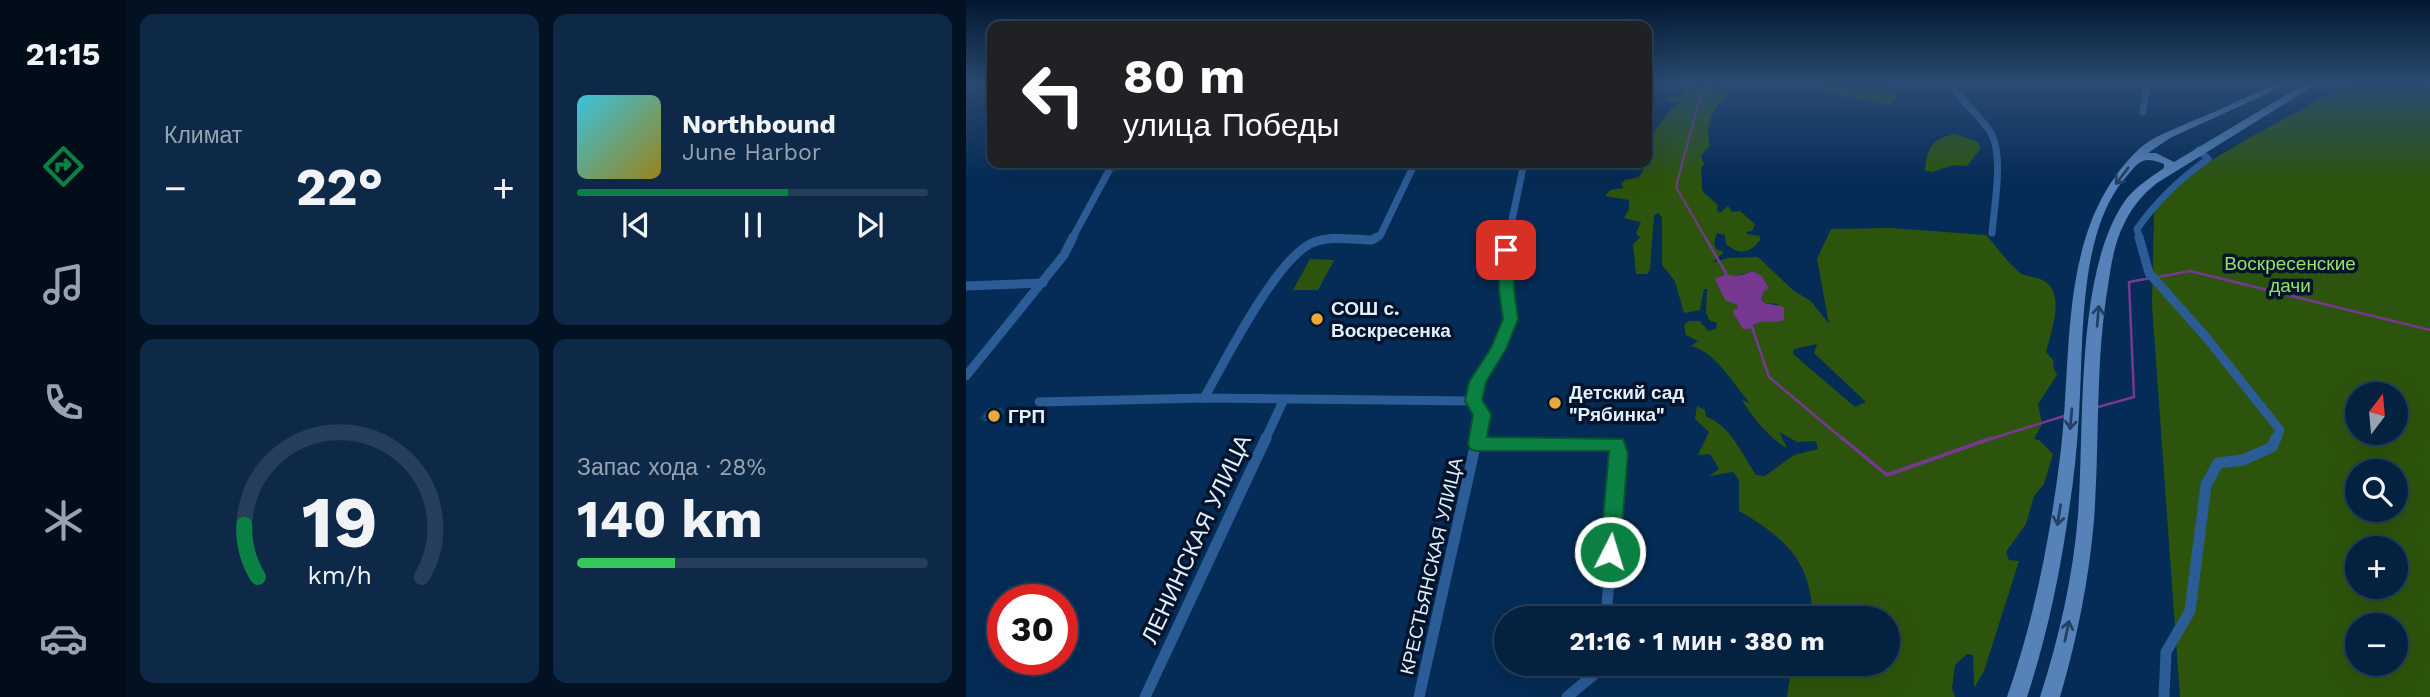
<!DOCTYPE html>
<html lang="ru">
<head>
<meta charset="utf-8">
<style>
  body { margin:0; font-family:"Work Sans",sans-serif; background:#0d2947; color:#f1f3f6; height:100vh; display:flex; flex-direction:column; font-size:26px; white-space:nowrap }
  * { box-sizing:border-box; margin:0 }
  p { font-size:23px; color:#97a3b1 }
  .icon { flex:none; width:38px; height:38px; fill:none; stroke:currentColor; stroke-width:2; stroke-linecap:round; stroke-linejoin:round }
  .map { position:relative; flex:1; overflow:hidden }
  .panel { display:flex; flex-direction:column; gap:14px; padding:14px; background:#021223; width:840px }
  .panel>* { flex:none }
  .top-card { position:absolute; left:21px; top:21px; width:665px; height:147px; border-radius:14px; box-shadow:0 7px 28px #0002,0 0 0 2px #253e59; background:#202124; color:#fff; overflow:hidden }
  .needle { width:46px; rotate:16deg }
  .buttons { position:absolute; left:1379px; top:382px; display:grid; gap:14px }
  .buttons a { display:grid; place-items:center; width:63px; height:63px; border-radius:50%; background:#042140; box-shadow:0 7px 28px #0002,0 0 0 2px #253e59; font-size:35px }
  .speed { position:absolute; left:21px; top:584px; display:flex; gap:14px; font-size:35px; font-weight:700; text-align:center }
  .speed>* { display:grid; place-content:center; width:91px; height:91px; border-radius:50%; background:#042140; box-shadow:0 7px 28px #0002,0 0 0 2px #253e59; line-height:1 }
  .speed .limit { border:10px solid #d22; background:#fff; color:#111 }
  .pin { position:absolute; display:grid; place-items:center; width:60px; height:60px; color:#fff; margin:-30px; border-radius:14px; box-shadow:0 4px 10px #0006 }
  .me { position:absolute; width:77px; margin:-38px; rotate:5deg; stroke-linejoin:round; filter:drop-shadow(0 0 5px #0008) }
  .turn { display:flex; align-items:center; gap:24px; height:147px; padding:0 21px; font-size:32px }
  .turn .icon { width:91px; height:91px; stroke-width:2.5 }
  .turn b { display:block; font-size:49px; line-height:60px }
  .big { font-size:52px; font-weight:700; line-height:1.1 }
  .panel .tile { flex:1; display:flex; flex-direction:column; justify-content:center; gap:10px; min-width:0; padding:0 24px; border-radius:14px; background:#0d2947 }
  .panel .dial { align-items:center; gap:0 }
  .dial svg { height:182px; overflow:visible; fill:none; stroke:#253e59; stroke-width:7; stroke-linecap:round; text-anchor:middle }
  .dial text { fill:#f1f3f6; stroke:none }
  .song { display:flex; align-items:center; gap:21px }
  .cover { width:84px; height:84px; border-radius:10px; background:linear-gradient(135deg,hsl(190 70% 55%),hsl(50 70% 35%)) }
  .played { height:7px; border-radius:4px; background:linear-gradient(90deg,#0b8043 60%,#253e59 60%) }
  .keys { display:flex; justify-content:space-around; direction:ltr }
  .heat { display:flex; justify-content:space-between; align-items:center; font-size:38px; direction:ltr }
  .charge { height:10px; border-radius:5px; background:linear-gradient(90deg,#34c759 28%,#253e59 0) }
  .panel .tiles { flex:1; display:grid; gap:14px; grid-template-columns:repeat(2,1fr) }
  .trip { position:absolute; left:528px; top:606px; width:406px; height:70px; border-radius:35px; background:#042140; box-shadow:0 7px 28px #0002,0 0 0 2px #253e59; font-weight:700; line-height:70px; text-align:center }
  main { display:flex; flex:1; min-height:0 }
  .menu { display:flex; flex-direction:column; width:126px; justify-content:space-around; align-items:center; background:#020d1a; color:#97a3b1 }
  .menu .icon { width:49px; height:49px }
  .menu .on { color:#0b8043 }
  .menu b { font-size:32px; color:#f1f3f6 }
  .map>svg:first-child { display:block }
  .green { fill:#2d540c; fill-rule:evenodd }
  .water { fill:#763890 }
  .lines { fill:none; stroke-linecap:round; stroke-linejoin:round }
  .stream-far2 { stroke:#763890; stroke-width:2 }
  .stream-far1 { stroke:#763890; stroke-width:2.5 }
  .stream { stroke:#763890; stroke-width:3.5 }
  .street-far2 { stroke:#2b5c96; stroke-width:7 }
  .street-far1 { stroke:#2b5c96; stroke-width:9 }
  .street { stroke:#2b5c96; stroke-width:11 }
  .primary { fill:#5582b9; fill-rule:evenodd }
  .wall { fill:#145372 }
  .shaded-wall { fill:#10445c }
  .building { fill:#176184; stroke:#10445c; stroke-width:2 }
  .oneway { stroke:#234064 }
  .route { fill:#0b8043; stroke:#07532c; stroke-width:2 }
  .poi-dot { fill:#eda83b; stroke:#02142c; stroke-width:2.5 }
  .labels { text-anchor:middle; stroke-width:7; stroke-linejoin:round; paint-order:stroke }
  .park-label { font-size:19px; fill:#96e262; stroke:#02142c }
  .poi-label { font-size:19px; font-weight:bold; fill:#e4effd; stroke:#02142c; text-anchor:start }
  .street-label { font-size:19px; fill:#e4effd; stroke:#02142c }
  .near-street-label { font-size:23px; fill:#e4effd; stroke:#02142c }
</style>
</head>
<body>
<main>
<nav class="menu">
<b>21:15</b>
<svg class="icon on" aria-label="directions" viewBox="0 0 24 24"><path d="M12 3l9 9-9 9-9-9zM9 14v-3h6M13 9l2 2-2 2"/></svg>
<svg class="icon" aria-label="music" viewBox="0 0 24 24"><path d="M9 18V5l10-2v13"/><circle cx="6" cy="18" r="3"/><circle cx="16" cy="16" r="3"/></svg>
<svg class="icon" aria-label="phone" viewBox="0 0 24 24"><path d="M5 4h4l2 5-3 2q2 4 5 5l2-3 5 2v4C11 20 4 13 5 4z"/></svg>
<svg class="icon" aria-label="climate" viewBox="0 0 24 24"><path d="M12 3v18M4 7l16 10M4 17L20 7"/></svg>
<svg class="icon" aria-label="car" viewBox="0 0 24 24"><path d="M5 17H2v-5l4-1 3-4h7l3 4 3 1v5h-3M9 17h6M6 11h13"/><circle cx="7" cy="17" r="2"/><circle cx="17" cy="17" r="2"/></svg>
</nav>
<section class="panel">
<div class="tiles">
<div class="tile"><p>Климат</p>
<div class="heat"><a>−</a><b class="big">22°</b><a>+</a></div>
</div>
<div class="tile">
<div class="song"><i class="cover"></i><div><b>Northbound</b><p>June Harbor</p></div></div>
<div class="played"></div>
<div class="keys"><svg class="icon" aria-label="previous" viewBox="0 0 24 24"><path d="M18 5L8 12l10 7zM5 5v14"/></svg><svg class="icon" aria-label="pause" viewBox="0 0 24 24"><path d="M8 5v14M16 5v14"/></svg><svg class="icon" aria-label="next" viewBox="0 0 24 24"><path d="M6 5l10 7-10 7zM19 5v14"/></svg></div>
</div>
<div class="tile dial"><svg viewBox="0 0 100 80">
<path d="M14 69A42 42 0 1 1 86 69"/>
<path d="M14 69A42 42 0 0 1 8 46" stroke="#0b8043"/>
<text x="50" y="56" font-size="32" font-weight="700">19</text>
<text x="50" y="72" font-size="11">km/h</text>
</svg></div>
<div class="tile"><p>Запас хода · 28%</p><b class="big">140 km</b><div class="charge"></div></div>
</div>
</section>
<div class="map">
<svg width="1464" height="697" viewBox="0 0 1464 697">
  <rect width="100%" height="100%" fill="#052c56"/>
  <!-- green -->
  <g class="green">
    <path d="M758,83L756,87L762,95C747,108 738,126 744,145L735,156L738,165L735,167C738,196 729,185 752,205L751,210L754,213L762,206L766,212L774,211L789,224L786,231L780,232L781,234L794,236V240C784,253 774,256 760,244L759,235L751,233L748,243L750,249L758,252L746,263L762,258L792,257L828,291L845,301L863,324L851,259L865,229L925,228L1020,235C1031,247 1041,262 1053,272C1059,277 1070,276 1078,281C1100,294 1085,332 1080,352L1088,361L1087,367L1091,375L1072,404L1076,424L1068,439L1073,440L1087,454L1078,484L1068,496L1060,524L1040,552L1043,560L1053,561L1018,671L1008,688L1007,655L1001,654L989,665L986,688L989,697H821L826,663H922V618H846C847,562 818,537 773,511V480L767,472L743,476L753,469L744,454L732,455L743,432L729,419L731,406L739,410L740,417C764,424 777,456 790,475L799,476L828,455L852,449L850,441L831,442L813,432L821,448C804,439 786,417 776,400L784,403C768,385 749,351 725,346L732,341L720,335L718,325L723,321H734L742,331L750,329L751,323L744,321L740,313L741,289H738L734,310L718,313L709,281L696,265V218L693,213L688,215L684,269L681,274H670L667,244L674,238L670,233L675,222L658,218L663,209V200L639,196L644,190L658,188L655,184L659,180L673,177L681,163L683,138L707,107L717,103L704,102L700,98L718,94L720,88L725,86ZM786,271L795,275L798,291L795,300L799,303L811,304L812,322C799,320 793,320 783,329L770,304L760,274L768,277ZM851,344L848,353L900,402L889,407L827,354L828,349Z"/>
    <path d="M861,83H912L930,89L931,95L925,105C920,106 861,93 856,90Z"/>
    <path d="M1380,83H1464V697H1214L1186,305L1188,210L1214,179L1281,139L1373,89ZM1391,394H1430V432H1391ZM1391,471H1430V509H1391ZM1391,548H1430V586H1391ZM1391,625H1430V663H1391Z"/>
    <path d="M989,134L1012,142L1015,148L1001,166L988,165L966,172L959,171C961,148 965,139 989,134Z"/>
    <path d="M344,259L368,260L352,290H327Z"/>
  </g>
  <!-- water -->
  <path class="water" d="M786,271L795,275L803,288L798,291L795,300L799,303L818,307V320C804,325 795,317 783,329H777L766,311L772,308L770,304L759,300L749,279L760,274C770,278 777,275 786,271Z"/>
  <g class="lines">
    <!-- stream-far2 -->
    <path class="stream-far2" d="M740,239L710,187L733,101L743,83"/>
    <!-- stream-far1 -->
    <g class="stream-far1">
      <path d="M739,237L761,275"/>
      <path d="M1192,277L1224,271L1464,330"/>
      <path d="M785,324L803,377L878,440"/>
      <path d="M1132,407L1168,397L1163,282L1185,278"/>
      <path d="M1021,440L1098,416"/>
    </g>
    <!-- stream -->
    <path class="stream" d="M876,438L921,475L1026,438"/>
    <!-- street-far2 -->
    <g class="street-far2">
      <path d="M985,83C995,102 1011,113 1023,130C1039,152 1028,206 1026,233"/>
      <path d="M1177,112L1181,83"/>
      <path d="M106,239L147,163"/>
      <path d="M408,239L414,236L449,163"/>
      <path d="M542,239L558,163"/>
      <path d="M1174,239L1171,229C1190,202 1215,178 1242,159L1233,150"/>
    </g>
    <!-- street-far1 -->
    <g class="street-far1">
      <path d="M1173,237L1183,273L1240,337L1314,430L1310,440"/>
      <path d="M0,286L77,283"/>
      <path d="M0,376L98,255L107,237"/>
      <path d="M238,398C259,361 310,259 346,243C364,235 388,240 406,240L411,237"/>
      <path d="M73,402L238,398L507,401"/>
      <path d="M299,440L318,399"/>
      <path d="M511,440L516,414L507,401L511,382L532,349L545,319L541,290L540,250L543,237"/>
    </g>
    <!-- street -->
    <g class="street">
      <path d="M510,444H650L653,453L640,618"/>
      <path d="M179,697L300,438"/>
      <path d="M453,697L511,438"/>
      <path d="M601,697L637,667L638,663"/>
      <path d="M1198,697L1200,652L1224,611L1240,485L1252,463L1277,460L1306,447L1310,438"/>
    </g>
    <!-- primary -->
    <path class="primary" d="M1311,83H1324L1204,138L1182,153H1190L1208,162L1340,83H1352L1191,183C1176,195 1166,207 1158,224C1148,243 1145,266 1142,286C1129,363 1134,442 1128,520C1123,580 1111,639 1094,697H1074C1093,638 1107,577 1112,515C1119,428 1108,269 1161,198C1171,186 1185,177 1198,168V164C1176,155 1173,162 1159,178C1111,235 1118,344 1113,415C1111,447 1108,479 1103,510C1094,574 1081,636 1061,697H1041C1069,617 1085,533 1095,449C1107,347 1092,226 1173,149C1187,136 1207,130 1224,122C1254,110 1282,96 1311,83Z"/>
  </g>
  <!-- wall -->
  <path class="wall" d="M35,409L38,412L31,421H18L15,418Z"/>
  <!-- shaded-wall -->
  <path class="shaded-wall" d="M35,409L38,412L31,421L28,418Z"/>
  <!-- building -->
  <path class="building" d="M23,409H35L28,418H15Z"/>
  <!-- one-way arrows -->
  <defs><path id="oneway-shaft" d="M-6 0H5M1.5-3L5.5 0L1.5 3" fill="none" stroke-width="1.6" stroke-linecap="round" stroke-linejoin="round" transform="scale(1.75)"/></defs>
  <g class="oneway">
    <use href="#oneway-shaft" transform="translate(1156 176) rotate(127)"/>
    <use href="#oneway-shaft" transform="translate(1132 316) rotate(-85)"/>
    <use href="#oneway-shaft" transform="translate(1105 419) rotate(95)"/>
    <use href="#oneway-shaft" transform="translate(1093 515) rotate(99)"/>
    <use href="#oneway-shaft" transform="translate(1101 631) rotate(-78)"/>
  </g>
  <!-- sky -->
  <linearGradient id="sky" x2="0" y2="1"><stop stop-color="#03182f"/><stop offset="0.46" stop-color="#2a4b73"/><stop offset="1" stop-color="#2a4b73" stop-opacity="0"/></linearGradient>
  <rect width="1464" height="181" fill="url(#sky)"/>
  <!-- route -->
  <path class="route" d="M540,246L547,250L548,290L552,319L540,349L520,382L516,400L525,414L521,437L657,439L662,453L654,552L651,558L644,561L637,558L634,552L643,451H510L504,449L502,444L507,415L499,401L503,382L525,348L537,319L533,290V250Z"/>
  <!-- markers -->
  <g class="poi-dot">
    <circle cx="351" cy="319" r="7"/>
    <circle cx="589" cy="403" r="7"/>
    <circle cx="28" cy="416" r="7"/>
  </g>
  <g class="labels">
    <!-- park labels -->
    <g class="park-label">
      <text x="1324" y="270">Воскресенские<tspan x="1324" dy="22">дачи</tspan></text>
    </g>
    <!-- poi labels -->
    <g class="poi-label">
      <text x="365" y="315">СОШ с.<tspan x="365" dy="22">Воскресенка</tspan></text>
      <text x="603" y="399">Детский сад<tspan x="603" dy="22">"Рябинка"</tspan></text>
      <text x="42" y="423">ГРП</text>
    </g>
    <!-- street labels -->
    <g class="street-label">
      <text transform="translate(465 566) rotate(-77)" y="7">КРЕСТЬЯНСКАЯ УЛИЦА</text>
    </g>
    <!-- near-street labels -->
    <g class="near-street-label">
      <text transform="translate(230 539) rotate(-65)" y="8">ЛЕНИНСКАЯ УЛИЦА</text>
    </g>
  </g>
</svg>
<div class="buttons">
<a><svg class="needle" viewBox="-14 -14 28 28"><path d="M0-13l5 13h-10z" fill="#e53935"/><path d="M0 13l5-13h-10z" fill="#97a3b1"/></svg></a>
<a><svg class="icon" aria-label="search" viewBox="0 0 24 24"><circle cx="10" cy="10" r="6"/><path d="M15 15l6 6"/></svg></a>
<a>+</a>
<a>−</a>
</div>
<div class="speed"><div class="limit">30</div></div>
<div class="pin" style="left:540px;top:250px;background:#d93025"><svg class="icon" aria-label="arrive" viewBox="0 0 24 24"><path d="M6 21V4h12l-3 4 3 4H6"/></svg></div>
<svg class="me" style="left:644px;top:552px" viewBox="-20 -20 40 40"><circle r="17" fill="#0b8043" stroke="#fff" stroke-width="3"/><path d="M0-11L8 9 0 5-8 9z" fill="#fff"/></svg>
<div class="trip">21:16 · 1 мин · 380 m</div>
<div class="top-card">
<div class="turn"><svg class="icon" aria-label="left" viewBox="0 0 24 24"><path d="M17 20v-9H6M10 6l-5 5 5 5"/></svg><div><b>80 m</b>улица Победы</div></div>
</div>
</div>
</main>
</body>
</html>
